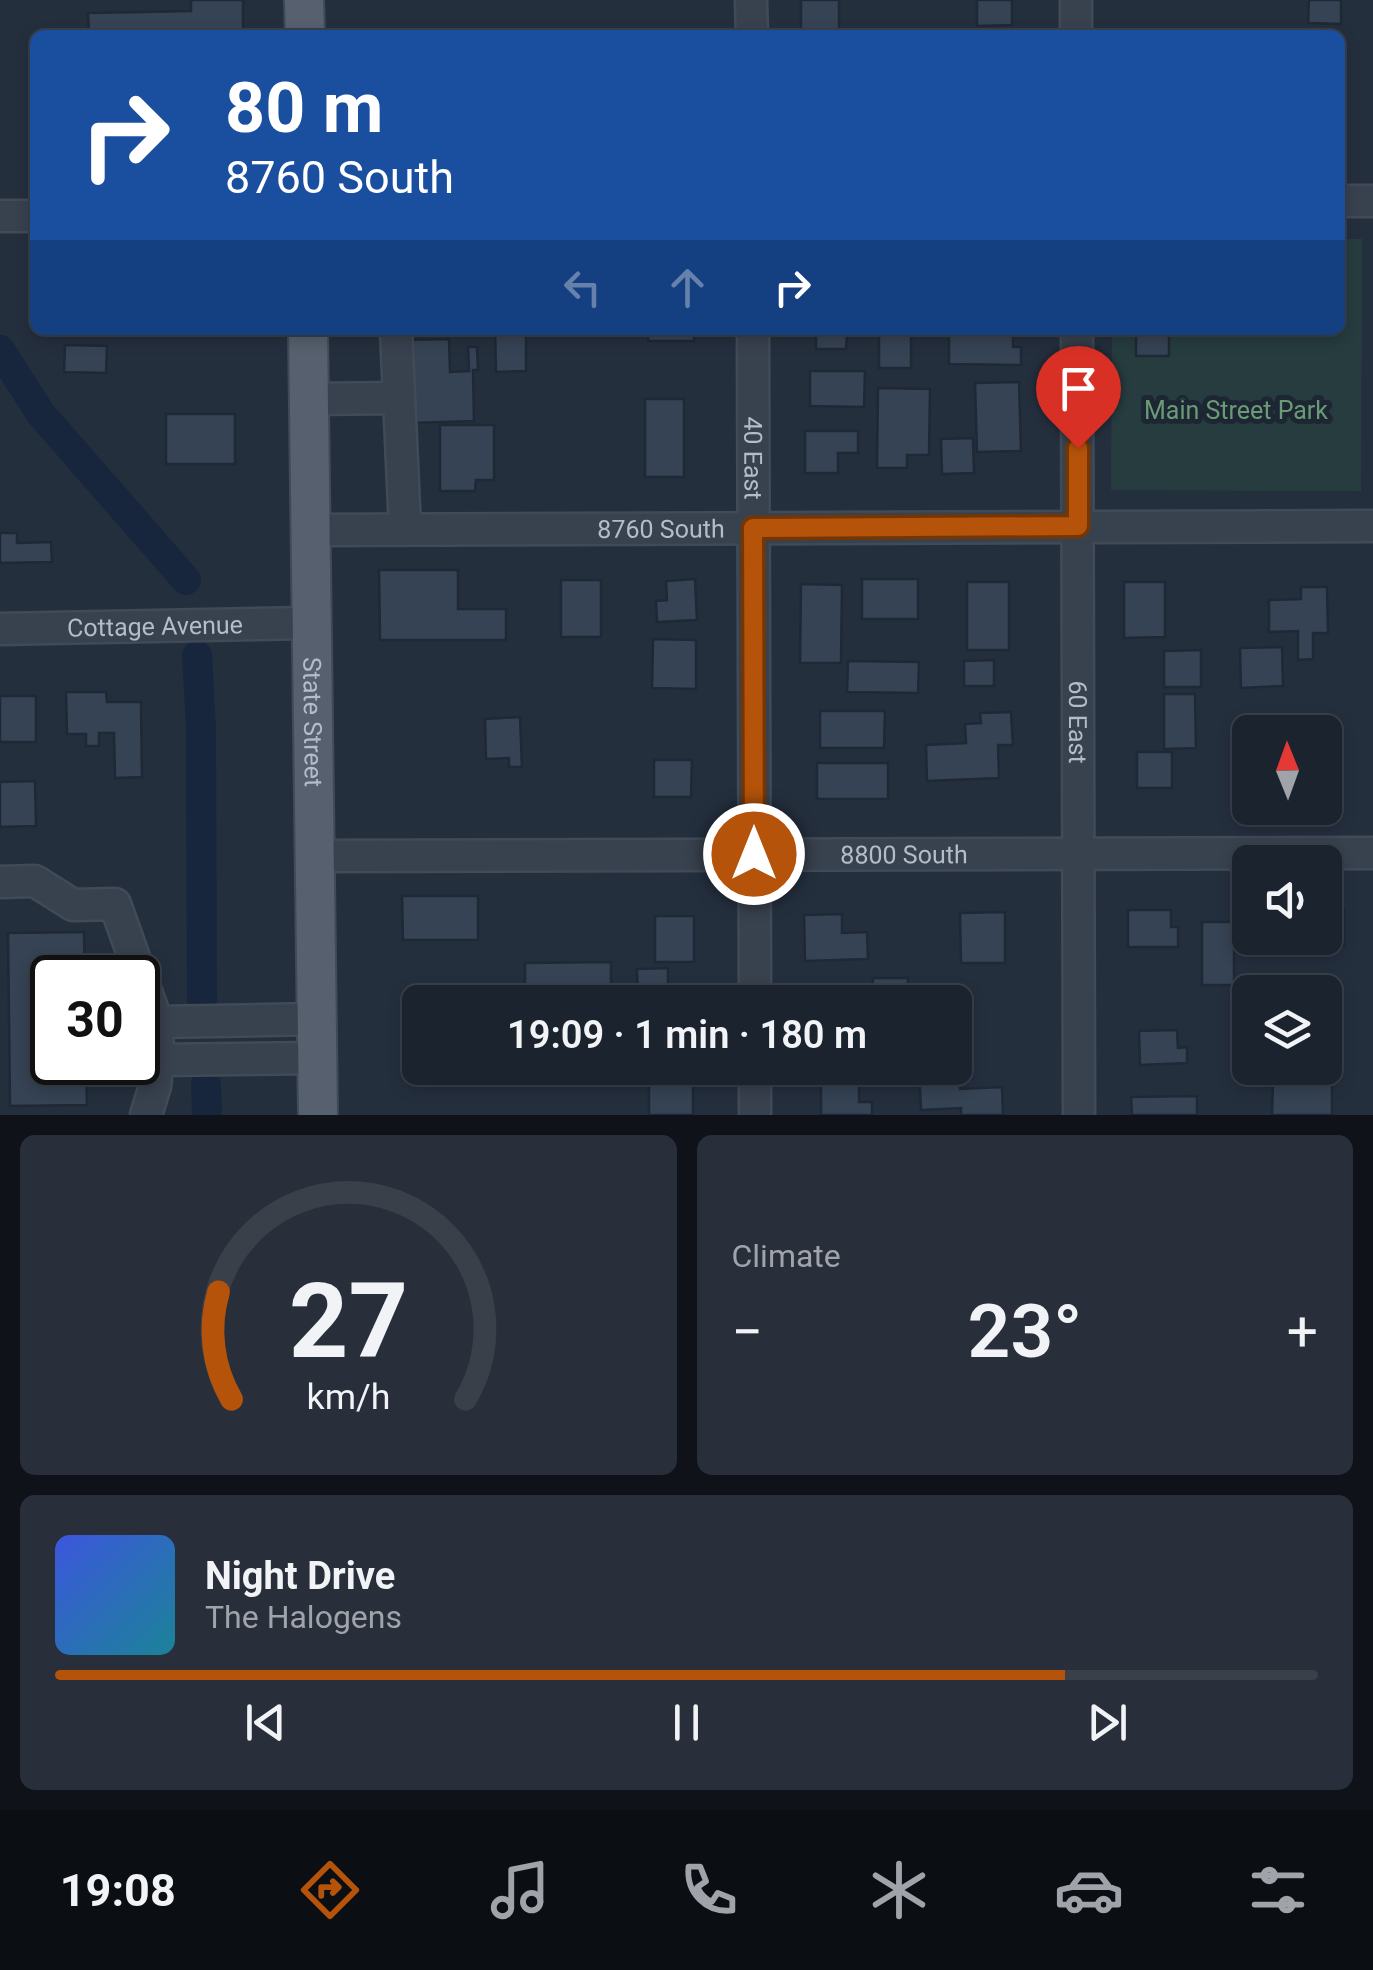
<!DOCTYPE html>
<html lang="en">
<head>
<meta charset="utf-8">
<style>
  body { margin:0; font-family:Roboto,sans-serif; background:#282f3a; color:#f1f3f6; height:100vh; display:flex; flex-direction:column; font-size:38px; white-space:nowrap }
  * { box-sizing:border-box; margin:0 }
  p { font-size:32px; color:#a0a4aa }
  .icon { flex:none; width:55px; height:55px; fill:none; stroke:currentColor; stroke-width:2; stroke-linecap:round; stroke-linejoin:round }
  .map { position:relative; height:1115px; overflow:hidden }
  .details { display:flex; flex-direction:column; gap:20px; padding:20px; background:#0f1319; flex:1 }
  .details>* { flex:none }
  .guide { position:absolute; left:30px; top:30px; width:1315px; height:305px; border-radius:15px; box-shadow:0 5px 15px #0003,0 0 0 2px #39404a; background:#1a4fa0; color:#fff; overflow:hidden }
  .needle { width:65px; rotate:359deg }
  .buttons { position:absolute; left:1232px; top:715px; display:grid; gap:20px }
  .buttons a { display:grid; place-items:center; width:110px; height:110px; border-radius:15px; background:#1b232e; box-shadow:0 5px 15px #0003,0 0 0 2px #39404a; font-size:50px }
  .speed { position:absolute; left:30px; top:955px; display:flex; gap:20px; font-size:50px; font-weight:700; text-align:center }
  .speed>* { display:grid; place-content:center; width:130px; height:130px; border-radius:50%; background:#1b232e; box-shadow:0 5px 15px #0003,0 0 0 2px #39404a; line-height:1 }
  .speed .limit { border:5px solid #111; border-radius:15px; background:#fff; color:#111 }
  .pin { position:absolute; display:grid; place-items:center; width:85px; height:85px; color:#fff; margin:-102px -42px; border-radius:50% 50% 50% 0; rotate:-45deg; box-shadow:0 0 10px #0007 }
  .pin .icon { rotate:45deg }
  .me { position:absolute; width:110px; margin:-55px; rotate:0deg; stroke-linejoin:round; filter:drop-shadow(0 0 8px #0008) }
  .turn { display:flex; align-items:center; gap:35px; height:210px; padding:0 30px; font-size:45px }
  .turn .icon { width:130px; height:130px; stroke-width:2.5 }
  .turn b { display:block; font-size:70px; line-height:85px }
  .lanes { display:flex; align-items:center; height:95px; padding:0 30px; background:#0003; justify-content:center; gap:50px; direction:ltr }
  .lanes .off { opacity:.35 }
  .big { font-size:75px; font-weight:600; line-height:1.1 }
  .details .card { flex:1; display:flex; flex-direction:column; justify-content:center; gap:15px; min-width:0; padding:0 35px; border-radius:15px; background:#282f3a }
  .details .dial { align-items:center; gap:0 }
  .dial svg { height:260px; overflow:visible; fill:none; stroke:#39404a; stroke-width:7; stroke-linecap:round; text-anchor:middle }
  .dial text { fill:#f1f3f6; stroke:none }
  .song { display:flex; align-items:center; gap:30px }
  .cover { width:120px; height:120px; border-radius:15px; background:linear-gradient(135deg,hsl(230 70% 55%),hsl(190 70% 35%)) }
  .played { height:10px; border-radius:5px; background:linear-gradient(90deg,#b45309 80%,#39404a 80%) }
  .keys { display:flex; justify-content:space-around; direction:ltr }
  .heat { display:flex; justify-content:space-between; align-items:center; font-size:55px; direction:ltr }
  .details .tiles { flex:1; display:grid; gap:20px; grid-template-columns:1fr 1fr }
  .card:last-child { grid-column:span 2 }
  .trip { position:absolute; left:402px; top:985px; width:570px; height:100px; border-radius:15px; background:#1b232e; box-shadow:0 5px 15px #0003,0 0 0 2px #39404a; font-weight:600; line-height:100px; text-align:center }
  .tab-bar { display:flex; height:160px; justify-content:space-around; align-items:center; background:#0b0e12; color:#a0a4aa }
  .tab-bar .icon { width:70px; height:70px }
  .tab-bar .current { color:#b45309 }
  .tab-bar b { font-size:45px; color:#f1f3f6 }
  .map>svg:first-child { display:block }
  .green { fill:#263c3f }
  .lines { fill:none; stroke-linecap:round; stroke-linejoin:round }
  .canal { stroke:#17263c; stroke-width:30 }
  .building { fill:#364354; stroke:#1f2835; stroke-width:2.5 }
  .minor-casing { stroke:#414a57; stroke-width:35 }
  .major-casing { stroke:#414a57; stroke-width:42 }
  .minor { stroke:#38414e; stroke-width:30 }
  .major { stroke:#56606e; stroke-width:38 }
  .route-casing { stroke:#753606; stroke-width:25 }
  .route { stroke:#b45309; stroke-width:18 }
  .labels { text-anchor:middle; stroke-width:10; stroke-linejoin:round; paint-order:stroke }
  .park-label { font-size:25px; fill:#6b9a76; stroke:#1d2633 }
  .street-label { font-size:25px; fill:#b4bcc9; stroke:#1d2633 }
</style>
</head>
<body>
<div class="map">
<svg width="1373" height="1115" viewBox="0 0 1373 1115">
  <rect width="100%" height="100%" fill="#242f3e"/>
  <!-- green -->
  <path class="green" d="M1340,239H1362L1361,491L1111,490L1112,330H1340Z"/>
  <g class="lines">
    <!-- canal -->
    <g class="canal">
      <path d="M0,350L41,414L186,580"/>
      <path d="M197,656L201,729L202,999"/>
      <path d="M206,1085L207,1115"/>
    </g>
  </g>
  <!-- building -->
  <g class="building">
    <path d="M191,0H243V35H89L88,13L191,11Z"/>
    <rect x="801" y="0" width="38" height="35"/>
    <path d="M977,0H1012V25L977,26Z"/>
    <path d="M1309,0H1341V24L1308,23Z"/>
    <path d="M495,330H526V371L496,372Z"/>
    <rect x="648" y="330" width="46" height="11"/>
    <rect x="879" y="330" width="32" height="38"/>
    <path d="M949,330H1013V347H1021V365L949,364Z"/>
    <rect x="1136" y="330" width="33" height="26"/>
    <path d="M816,332L847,333L846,349H816Z"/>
    <path d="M449,339L450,372L469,371L468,347H477L478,370H473L474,421L408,423L405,340Z"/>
    <path d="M65,345L107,346L106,373L64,372Z"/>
    <path d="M810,371H865L864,407L810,406Z"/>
    <path d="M1019,382L1021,451L977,452L975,383Z"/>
    <path d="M878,388L930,389L929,455H907V468H877Z"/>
    <rect x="645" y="399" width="39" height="78"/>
    <rect x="166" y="414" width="69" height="50"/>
    <path d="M440,425H494V480H476L475,491H440Z"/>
    <path d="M805,431H858V453H838V473H805Z"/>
    <path d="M973,438L974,473L942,474L941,439Z"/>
    <path d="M0,533H17V543L51,542L52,562L0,563Z"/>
    <path d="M379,570H458V609H506V640H380Z"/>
    <path d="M695,579L697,620L657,622L656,601L667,600L666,581Z"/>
    <rect x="862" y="579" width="56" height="40"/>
    <rect x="561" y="580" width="40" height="57"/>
    <rect x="967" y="582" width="42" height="68"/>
    <path d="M1124,582H1165V637L1124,638Z"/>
    <path d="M801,584L842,585L841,663H800Z"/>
    <path d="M1301,587H1327L1328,633H1313V659L1298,660V631L1269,632V600L1301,599Z"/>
    <path d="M653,639L696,640V689L652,688Z"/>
    <path d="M1282,647L1283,686L1241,688L1240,648Z"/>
    <path d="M1201,650V687H1164V651Z"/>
    <path d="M994,660V686H964V661Z"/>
    <path d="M848,661L919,662L918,693L847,692Z"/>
    <path d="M66,692H106L107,702H141L142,777L115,778L114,733H99V746H86V734H67Z"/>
    <path d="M1164,694H1195L1196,748L1164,749Z"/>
    <rect x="0" y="696" width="36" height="46"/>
    <path d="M820,711H885L884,748H820Z"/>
    <path d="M1011,712L1013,745H998L999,778L927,781L926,745L966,743L965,724L981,723L980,713Z"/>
    <path d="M520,717L522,767H509V758L486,759L485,719Z"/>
    <rect x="1137" y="752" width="35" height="36"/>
    <path d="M1325,754H1337L1336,793H1325Z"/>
    <path d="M654,760H692L691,797H654Z"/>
    <rect x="817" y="763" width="71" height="36"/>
    <path d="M35,781L36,826L0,827V782Z"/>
    <path d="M402,896H478V940H403Z"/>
    <path d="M1325,909H1344V946H1303V938H1325Z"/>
    <path d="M1128,910H1171V927H1178V947H1128Z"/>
    <path d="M1005,912V963H961L960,913Z"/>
    <path d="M842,914V933L867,932L868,959L805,961L804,915Z"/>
    <rect x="655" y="916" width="39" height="46"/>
    <rect x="1202" y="922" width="32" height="63"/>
    <path d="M84,932L85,978H52V1062H86L87,1105L10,1106L8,933Z"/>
    <path d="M611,962V1002H525V963Z"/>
    <path d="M668,968V1002H638L637,969Z"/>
    <path d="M873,978H908V1002H872Z"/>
    <path d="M1177,1030L1178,1048L1187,1047V1063L1140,1065L1139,1031Z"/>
    <path d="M955,1054H959L960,1089L1002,1087L1003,1115H961V1108L921,1110L919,1068H955Z"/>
    <path d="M821,1073L859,1074V1102H872V1115H821Z"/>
    <rect x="649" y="1080" width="44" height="35"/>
    <path d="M1273,1082L1332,1083V1115H1272Z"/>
    <path d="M1197,1096V1115H1132L1131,1097Z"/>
  </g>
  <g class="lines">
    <!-- minor casing -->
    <g class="minor-casing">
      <g id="minor">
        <path d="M751,0L752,35"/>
        <path d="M1076,0V35"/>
        <path d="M1340,201H1373"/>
        <path d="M0,216H35"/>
        <path d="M396,330L405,529"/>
        <path id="s1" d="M753,330L755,1002"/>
        <path id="s2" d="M1077,330L1079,1115"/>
        <path d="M308,399L398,398"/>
        <path id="s3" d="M309,530L1373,526"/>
        <path id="s4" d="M0,629L310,623"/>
        <path id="s5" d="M314,856L1373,853"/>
        <path d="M0,882L35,881L73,905L115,904L157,1022L158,1060L155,1086L146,1115"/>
        <path d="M157,1022L317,1019"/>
        <path d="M158,1060L317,1058"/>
        <path d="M755,1068V1115"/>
      </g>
    </g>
    <!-- major casing -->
    <g class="major-casing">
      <g id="major">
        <path d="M304,0L305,35"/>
        <path id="s6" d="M308,330L318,1115"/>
      </g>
    </g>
    <!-- minor -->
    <use href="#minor" class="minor"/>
    <!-- major -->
    <use href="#major" class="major"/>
  </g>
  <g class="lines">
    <!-- route casing -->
    <g class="route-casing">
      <path id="route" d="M754,854L753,528L1078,526V448"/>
    </g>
    <!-- route -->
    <use href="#route" class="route"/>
  </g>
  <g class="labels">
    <!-- park labels -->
    <g class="park-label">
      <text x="1236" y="419">Main Street Park</text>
    </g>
    <!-- street labels -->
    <g class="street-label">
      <text dy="9" stroke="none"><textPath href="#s1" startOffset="128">40 East</textPath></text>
      <text dy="9" stroke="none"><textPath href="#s3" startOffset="352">8760 South</textPath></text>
      <text dy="9" stroke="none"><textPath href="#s4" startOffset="155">Cottage Avenue</textPath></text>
      <text dy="9" stroke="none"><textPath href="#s6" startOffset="392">State Street</textPath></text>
      <text dy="9" stroke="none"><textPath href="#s2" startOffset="392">60 East</textPath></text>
      <text dy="9" stroke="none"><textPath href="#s5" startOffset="590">8800 South</textPath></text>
    </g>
  </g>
</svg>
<div class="buttons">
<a><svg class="needle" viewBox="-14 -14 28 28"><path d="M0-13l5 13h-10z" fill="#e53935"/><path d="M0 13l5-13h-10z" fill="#a0a4aa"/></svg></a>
<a><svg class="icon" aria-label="sound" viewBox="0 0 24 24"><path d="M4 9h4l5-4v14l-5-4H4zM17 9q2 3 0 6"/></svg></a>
<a><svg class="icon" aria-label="layers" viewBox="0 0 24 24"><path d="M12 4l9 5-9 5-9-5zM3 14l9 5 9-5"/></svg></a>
</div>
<div class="speed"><div class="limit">30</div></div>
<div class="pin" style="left:1078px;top:448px;background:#d93025"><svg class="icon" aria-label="arrive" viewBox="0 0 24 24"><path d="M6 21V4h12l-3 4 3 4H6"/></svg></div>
<svg class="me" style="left:754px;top:854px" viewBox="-20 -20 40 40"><circle r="17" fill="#b45309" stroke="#fff" stroke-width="3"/><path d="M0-11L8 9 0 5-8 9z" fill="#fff"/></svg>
<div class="trip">19:09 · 1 min · 180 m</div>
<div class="guide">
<div class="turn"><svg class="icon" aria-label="right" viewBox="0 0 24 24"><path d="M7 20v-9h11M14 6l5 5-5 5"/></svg><div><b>80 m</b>8760 South</div></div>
<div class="lanes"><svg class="icon off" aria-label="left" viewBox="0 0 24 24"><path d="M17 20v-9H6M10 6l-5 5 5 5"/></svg><svg class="icon off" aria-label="ahead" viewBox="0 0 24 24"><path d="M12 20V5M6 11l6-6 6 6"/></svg><svg class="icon" aria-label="right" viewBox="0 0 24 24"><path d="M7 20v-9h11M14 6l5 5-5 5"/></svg></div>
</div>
</div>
<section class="details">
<div class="tiles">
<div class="card dial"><svg viewBox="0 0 100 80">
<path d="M14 69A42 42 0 1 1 86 69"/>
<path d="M14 69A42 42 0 0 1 10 36" stroke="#b45309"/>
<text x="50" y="56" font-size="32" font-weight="700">27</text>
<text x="50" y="72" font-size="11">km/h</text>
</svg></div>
<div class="card"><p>Climate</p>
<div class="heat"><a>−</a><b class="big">23°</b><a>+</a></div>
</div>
<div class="card">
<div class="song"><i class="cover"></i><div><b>Night Drive</b><p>The Halogens</p></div></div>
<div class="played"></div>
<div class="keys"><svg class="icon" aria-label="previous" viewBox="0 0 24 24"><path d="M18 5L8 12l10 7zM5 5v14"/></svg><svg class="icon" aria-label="pause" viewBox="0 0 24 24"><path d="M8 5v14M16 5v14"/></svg><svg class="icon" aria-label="next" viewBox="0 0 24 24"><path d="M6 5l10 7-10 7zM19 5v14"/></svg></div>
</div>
</div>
</section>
<nav class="tab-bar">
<b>19:08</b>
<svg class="icon current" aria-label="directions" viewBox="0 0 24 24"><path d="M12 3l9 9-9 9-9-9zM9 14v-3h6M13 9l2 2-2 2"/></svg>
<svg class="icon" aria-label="music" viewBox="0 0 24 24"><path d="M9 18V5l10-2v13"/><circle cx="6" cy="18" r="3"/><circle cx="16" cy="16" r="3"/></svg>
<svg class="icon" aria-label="phone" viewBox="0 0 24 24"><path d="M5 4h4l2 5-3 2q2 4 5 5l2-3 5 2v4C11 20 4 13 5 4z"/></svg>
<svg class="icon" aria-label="climate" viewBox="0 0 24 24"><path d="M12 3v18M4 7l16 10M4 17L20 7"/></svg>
<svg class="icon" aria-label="car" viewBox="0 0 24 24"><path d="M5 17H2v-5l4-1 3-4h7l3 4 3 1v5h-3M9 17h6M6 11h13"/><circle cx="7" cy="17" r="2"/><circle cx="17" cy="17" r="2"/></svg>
<svg class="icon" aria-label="filters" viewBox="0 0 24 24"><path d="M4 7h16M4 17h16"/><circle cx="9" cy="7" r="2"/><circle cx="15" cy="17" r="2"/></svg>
</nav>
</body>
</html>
